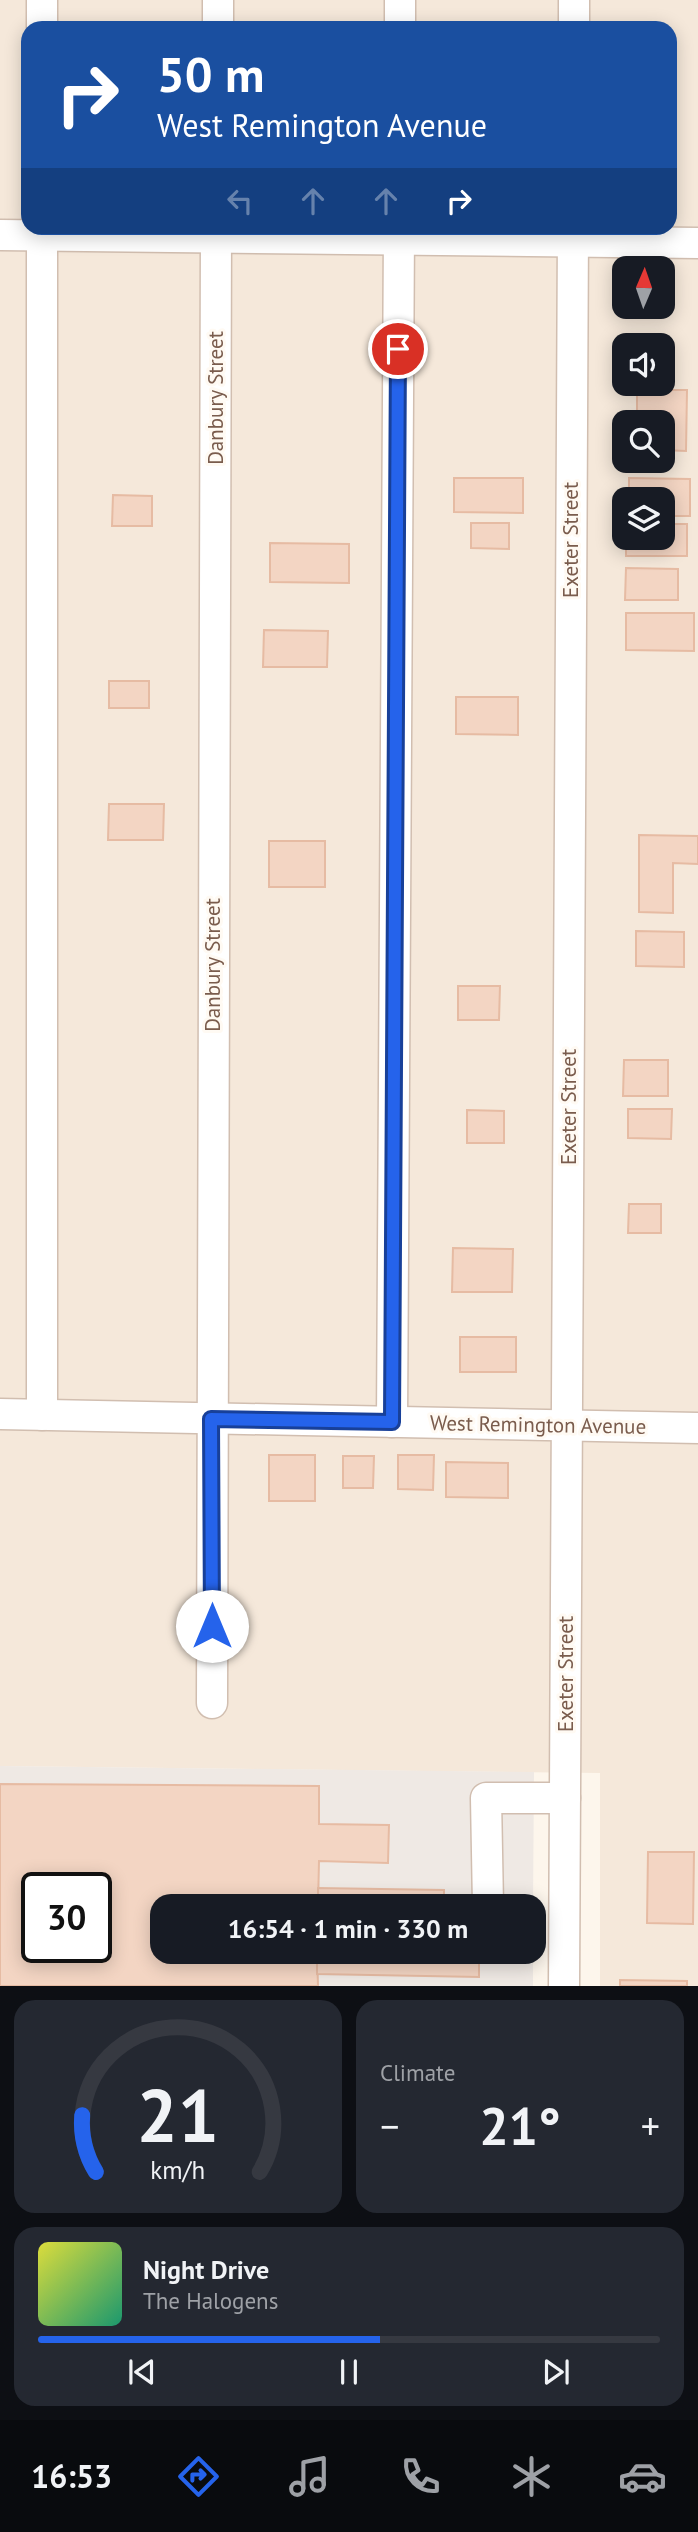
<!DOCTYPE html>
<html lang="en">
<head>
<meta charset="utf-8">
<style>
  body { margin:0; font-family:"PT Sans",sans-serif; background:#242831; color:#f1f3f6; height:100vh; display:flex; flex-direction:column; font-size:26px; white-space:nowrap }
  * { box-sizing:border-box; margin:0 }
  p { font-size:23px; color:#9ea1a6 }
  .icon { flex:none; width:38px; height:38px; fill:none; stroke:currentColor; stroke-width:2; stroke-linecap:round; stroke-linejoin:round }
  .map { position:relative; height:1986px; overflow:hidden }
  .sheet { display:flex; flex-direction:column; gap:14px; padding:14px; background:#0d0f14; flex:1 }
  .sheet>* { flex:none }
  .hud { position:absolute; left:21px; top:21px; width:656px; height:214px; border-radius:21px; box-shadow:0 4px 18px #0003; background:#1a4fa0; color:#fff; overflow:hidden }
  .needle { width:46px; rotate:2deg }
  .tools { position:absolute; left:612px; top:256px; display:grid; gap:14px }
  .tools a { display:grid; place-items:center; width:63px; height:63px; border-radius:14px; background:#171b24; box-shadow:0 4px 18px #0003; font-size:35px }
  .speed { position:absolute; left:21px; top:1872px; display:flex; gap:14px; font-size:35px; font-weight:700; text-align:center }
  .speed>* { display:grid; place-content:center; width:91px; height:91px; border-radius:50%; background:#171b24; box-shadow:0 4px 18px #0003; line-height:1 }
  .speed .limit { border:4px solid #111; border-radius:10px; background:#fff; color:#111 }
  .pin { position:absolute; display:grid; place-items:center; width:60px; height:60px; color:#fff; margin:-30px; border:4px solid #fff; border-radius:50%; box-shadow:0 2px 7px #0007 }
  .me { position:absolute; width:77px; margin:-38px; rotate:0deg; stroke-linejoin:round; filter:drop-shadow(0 0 5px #0008) }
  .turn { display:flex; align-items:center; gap:24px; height:147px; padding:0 21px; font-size:32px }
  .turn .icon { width:91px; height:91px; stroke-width:2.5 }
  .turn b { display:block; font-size:49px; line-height:60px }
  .lanes { display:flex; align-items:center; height:66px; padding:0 21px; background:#0003; justify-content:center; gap:35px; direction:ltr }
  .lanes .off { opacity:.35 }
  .big { font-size:52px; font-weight:700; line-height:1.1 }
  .sheet .widget { flex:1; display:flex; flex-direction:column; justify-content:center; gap:10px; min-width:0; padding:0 24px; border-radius:21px; background:#242831 }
  .sheet .dial { align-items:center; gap:0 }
  .dial svg { height:182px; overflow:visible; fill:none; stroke:#363941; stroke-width:7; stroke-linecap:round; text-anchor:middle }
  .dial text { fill:#f1f3f6; stroke:none }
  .song { display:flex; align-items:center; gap:21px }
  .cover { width:84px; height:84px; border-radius:10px; background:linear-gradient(135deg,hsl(60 70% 55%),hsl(160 70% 35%)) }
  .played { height:7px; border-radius:4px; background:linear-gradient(90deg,#2563eb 55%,#363941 55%) }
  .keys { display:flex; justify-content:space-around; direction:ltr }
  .heat { display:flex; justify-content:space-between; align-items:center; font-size:38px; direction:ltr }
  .sheet .tiles { flex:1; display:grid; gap:14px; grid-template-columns:1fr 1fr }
  .widget:last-child { grid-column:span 2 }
  .trip { position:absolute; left:150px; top:1894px; width:396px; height:70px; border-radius:21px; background:#171b24; box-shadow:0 4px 18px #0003; font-weight:700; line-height:70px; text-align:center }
  .tabs { display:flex; height:112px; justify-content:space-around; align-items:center; background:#090b0e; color:#9ea1a6 }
  .tabs .icon { width:49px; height:49px }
  .tabs .current { color:#2563eb }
  .tabs b { font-size:32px; color:#f1f3f6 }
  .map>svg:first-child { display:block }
  .residential { fill:#f5e8da; fill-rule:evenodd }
  .industrial { fill:#efe9e4; fill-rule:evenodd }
  .building { fill:#f3d5c3; stroke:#e6bba3; stroke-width:2; fill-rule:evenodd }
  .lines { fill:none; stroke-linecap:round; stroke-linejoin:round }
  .minor-casing { stroke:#d1beb0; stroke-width:33 }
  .minor { stroke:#fff; stroke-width:30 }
  .route-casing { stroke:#184099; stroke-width:18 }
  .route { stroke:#2563eb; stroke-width:12 }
  .labels { text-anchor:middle; stroke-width:6; stroke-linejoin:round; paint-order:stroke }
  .street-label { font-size:21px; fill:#7a5c4d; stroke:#fffaf3 }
</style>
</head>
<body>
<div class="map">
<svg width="698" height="1986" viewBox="0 0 698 1986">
  <rect width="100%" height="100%" fill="#fdf6ec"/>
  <!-- residential -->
  <path class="residential" d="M0,0H698V1986H600V1773L0,1766ZM28,28H670V228H28ZM625,268H663V306H625ZM625,345H663V383H625ZM625,422H663V460H625ZM625,499H663V537H625Z"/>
  <!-- industrial -->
  <path class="industrial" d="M0,1766L534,1772L533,1906H163V1951H533V1986H0ZM37,1888H96V1948H37Z"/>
  <!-- building -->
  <g class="building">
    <rect x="670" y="129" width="3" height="56"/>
    <path d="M637,390H687L686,451L663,450V422H637Z"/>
    <path d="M454,478H523V513L454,512Z"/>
    <path d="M629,478L690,479V516H663V499H629Z"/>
    <path d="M113,495L152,496V526H112Z"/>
    <path d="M471,523H509V549L471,548Z"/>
    <path d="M663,524H687V556H626V537H663Z"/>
    <path d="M270,543L349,544V583L270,582Z"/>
    <path d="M626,568L678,569V600H625Z"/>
    <path d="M626,613H694V651L626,650Z"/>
    <path d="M264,630L328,631L327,667H263Z"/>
    <rect x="109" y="681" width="40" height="27"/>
    <path d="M456,697H518V735L456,734Z"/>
    <path d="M109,804H164L163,840H108Z"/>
    <path d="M639,835L698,836V864L673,863V913L639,912Z"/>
    <rect x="269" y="841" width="56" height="46"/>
    <path d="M636,931L684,932V967L636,966Z"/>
    <path d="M458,986H500L499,1020H458Z"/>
    <path d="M624,1060H668V1096H623Z"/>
    <path d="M628,1109H672L671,1139L628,1138Z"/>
    <path d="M467,1110L504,1111V1143H467Z"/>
    <path d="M629,1204H661V1233H628Z"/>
    <path d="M453,1248L513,1249L512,1292H452Z"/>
    <rect x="460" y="1337" width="56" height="35"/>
    <rect x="269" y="1455" width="46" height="46"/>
    <path d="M398,1455H434L433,1490L398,1489Z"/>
    <path d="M343,1456H374L373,1488H343Z"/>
    <path d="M446,1462L508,1463V1498L446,1497Z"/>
    <path d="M0,1784L319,1786V1824L389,1825L388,1863L319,1861L318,1906H163V1951H317L318,1986H0ZM37,1888H96V1948H37Z"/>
    <path d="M648,1852H694L693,1924L647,1923Z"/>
    <path d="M318,1888L444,1890V1906H318Z"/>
    <path d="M317,1951H479V1977L317,1974Z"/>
    <path d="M620,1980L687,1981V1986H620Z"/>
  </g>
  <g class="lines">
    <!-- minor casing -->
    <g class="minor-casing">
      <g id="minor">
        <path d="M42,28V0"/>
        <path d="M218,28V0"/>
        <path d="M400,28V0"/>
        <path d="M574,28V0"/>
        <path d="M0,235L698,243"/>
        <path d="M0,1414L698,1428"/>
        <path d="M42,1415V228"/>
        <path d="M392,1422L399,228"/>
        <path d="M212,1703L216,228"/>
        <path d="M488,1906L486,1798H565"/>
        <path d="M564,1986L573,228"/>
      </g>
    </g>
    <!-- minor -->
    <use href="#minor" class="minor"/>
  </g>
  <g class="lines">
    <!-- route casing -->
    <g class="route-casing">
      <path id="route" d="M212,1626L211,1419L392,1422L398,349"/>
    </g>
    <!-- route -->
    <use href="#route" class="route"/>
  </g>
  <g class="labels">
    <!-- street labels -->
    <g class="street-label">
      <text transform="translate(216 398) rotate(-90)" y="7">Danbury Street</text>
      <text transform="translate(571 540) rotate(-90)" y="7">Exeter Street</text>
      <text transform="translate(213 965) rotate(-90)" y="7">Danbury Street</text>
      <text transform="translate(569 1107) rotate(-90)" y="7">Exeter Street</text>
      <text transform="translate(538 1425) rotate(1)" y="7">West Remington Avenue</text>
      <text transform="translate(566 1674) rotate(-90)" y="7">Exeter Street</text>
    </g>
  </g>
</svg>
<div class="tools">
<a><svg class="needle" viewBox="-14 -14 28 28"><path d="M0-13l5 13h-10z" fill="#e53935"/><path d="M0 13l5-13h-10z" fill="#9ea1a6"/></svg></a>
<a><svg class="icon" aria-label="sound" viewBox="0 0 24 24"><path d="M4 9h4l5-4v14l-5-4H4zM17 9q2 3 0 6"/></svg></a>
<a><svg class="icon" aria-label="search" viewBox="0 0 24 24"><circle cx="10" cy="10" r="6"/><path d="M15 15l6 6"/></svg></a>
<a><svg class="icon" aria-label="layers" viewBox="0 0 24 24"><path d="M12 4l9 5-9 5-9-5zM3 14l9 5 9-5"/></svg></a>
</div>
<div class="speed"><div class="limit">30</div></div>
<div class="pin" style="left:398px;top:349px;background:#d93025"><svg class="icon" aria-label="arrive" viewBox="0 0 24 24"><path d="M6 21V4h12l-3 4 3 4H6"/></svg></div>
<svg class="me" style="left:212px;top:1626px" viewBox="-20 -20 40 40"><circle r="19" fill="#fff"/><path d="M0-13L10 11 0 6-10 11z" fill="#2563eb"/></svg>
<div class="trip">16:54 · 1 min · 330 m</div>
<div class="hud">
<div class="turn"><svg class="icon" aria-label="right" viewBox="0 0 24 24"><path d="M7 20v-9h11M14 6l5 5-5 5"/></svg><div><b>50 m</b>West Remington Avenue</div></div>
<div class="lanes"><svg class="icon off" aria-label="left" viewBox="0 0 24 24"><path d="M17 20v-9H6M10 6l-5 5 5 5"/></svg><svg class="icon off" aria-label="ahead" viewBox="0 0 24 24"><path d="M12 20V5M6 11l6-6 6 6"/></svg><svg class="icon off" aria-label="ahead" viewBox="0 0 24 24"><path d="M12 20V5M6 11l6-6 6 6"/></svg><svg class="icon" aria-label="right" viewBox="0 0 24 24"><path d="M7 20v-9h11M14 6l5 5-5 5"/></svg></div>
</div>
</div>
<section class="sheet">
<div class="tiles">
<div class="widget dial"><svg viewBox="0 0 100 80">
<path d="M14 69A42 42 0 1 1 86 69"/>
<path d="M14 69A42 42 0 0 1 8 44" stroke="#2563eb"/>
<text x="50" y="56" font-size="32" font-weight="700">21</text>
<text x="50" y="72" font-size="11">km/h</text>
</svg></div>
<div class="widget"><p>Climate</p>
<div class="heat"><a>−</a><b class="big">21°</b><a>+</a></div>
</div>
<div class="widget">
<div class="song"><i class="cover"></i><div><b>Night Drive</b><p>The Halogens</p></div></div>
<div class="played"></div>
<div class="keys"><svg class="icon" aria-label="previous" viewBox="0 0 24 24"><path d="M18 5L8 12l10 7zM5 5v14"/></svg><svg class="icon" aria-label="pause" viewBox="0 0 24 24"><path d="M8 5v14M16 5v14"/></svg><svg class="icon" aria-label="next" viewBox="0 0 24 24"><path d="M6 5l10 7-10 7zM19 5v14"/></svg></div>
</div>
</div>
</section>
<nav class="tabs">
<b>16:53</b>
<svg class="icon current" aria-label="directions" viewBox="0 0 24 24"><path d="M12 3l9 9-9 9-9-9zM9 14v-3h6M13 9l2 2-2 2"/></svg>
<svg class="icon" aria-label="music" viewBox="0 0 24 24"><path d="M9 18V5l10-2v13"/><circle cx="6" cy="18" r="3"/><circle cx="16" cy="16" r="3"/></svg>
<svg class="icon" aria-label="phone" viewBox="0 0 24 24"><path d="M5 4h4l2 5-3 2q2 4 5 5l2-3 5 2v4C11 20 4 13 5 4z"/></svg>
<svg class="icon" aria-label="climate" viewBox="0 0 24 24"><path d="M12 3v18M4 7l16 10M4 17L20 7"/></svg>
<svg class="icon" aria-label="car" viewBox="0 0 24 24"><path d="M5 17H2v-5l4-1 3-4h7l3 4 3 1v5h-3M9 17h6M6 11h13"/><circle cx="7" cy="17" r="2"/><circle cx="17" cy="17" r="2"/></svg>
</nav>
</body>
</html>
